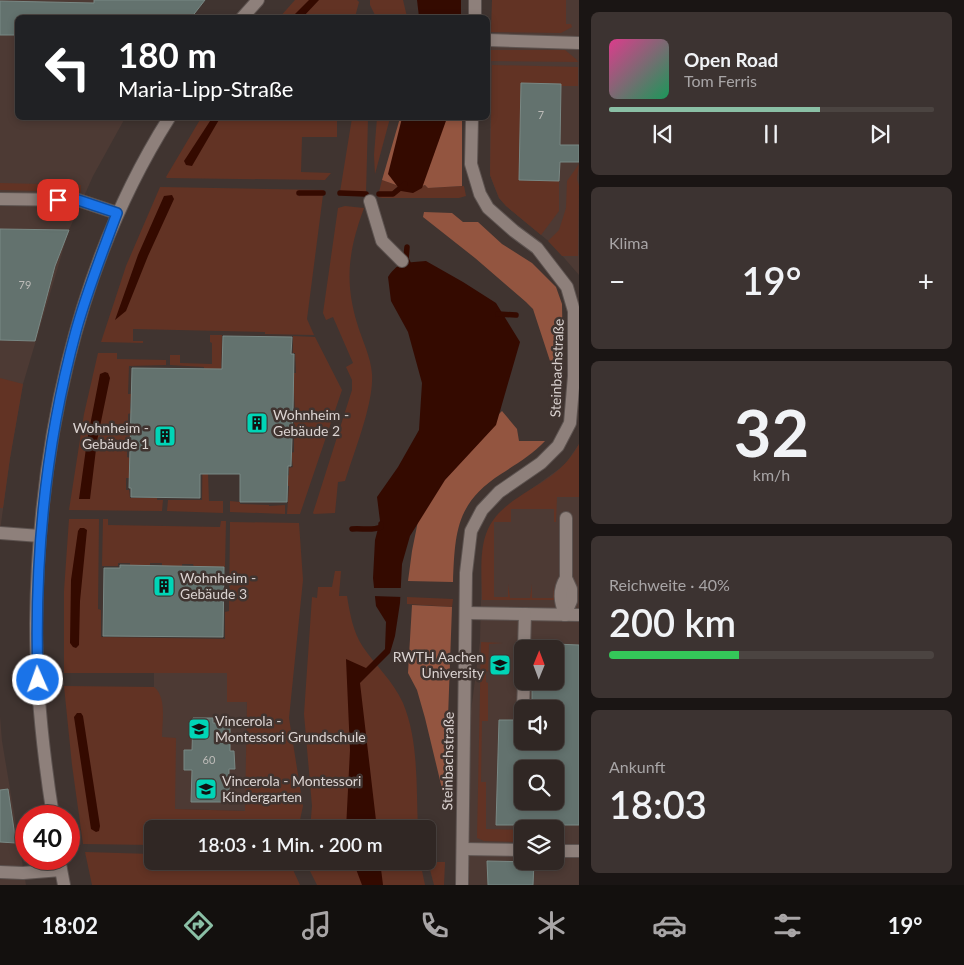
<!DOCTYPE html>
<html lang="de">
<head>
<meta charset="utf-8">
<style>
  body { margin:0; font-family:Lato,sans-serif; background:#3c3331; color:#f1f3f6; height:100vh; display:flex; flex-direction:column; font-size:19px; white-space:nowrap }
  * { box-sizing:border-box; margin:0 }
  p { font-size:16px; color:#a8a5a6 }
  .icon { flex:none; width:28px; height:28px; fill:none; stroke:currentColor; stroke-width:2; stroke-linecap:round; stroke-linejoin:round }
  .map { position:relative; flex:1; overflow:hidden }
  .side { display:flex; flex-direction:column; gap:12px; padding:12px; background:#1a1514; width:385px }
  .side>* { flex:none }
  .top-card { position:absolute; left:15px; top:15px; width:475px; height:105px; border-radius:8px; box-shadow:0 2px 8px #0003,0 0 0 1px #4b4441; background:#202124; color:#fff; overflow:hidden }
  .needle { width:32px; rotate:1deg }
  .controls { position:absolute; left:514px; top:640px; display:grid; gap:10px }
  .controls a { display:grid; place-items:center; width:50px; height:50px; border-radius:8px; background:#302724; box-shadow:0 2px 8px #0003,0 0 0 1px #4b4441; font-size:25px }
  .speed { position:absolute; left:15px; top:805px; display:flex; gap:10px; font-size:25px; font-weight:700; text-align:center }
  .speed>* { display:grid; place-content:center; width:65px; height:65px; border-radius:50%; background:#302724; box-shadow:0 2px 8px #0003,0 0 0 1px #4b4441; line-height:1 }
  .speed .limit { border:8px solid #d22; background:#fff; color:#111 }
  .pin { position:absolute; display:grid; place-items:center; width:42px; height:42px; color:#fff; margin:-21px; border-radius:10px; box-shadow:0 2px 8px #0006 }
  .me { position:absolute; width:55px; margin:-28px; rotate:358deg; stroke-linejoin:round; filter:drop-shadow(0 0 4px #0008) }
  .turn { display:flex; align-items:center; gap:18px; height:105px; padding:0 20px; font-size:22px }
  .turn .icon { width:65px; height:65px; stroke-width:2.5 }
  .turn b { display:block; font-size:35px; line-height:42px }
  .big { font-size:38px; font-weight:600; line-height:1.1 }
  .side .tile { flex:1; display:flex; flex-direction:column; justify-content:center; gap:8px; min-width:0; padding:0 18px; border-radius:8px; background:#3c3331 }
  .side .dial { align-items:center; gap:0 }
  .dial b { font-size:65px; line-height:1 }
  .song { display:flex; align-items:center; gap:15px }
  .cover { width:60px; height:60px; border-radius:8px; background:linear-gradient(135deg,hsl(330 70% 55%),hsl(150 70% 35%)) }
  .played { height:5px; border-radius:2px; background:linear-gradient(90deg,#8abfa5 65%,#4b4441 65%) }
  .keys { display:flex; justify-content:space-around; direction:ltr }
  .heat { display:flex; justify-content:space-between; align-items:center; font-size:28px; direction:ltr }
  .charge { height:8px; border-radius:4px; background:linear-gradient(90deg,#34c759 40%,#4b4441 0) }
  .trip { position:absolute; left:144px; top:820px; width:292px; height:50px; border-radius:8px; background:#302724; box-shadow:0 2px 8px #0003,0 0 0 1px #4b4441; font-weight:600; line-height:50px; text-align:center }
  .dock { display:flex; height:80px; justify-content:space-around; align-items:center; background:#13100e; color:#a8a5a6 }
  .dock .icon { width:35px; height:35px }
  .dock .selected { color:#8abfa5 }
  .dock b { font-size:22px; color:#f1f3f6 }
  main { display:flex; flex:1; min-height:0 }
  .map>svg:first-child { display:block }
  .built { fill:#4d3a34; fill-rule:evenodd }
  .green { fill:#623324 }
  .forest { fill:#935540 }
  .water { fill:#340a00 }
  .pier { fill:#403430 }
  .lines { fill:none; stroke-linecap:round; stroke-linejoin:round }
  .stream { stroke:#340a00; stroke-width:5.5 }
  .building { fill:#63726e; stroke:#798884; fill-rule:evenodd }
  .minor-casing { stroke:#5d5350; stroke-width:14 }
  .minor { stroke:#8e807b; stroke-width:12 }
  .route-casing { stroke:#114b97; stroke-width:12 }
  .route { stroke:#1a73e8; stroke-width:9 }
  .labels { text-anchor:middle; stroke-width:5; stroke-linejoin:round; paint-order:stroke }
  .number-label { font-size:11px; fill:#bdbbb8 }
  .street-label { font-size:14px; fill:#dbd3d1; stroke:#403430 }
  .poi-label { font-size:14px; fill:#dbd3d1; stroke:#403430; text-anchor:start }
</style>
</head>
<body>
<main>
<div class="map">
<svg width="579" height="885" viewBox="0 0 579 885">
  <rect width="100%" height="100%" fill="#403430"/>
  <!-- built -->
  <g class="built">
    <path d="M0,0H205L191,17L18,18V118H125L93,176L69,230L23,384L10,458L0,531Z"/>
    <path d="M492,0H579V275L552,244L506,206L499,198L494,186L490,175V129Z"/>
    <path d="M579,444V885H469L471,711L480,642L482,560L486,535L489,528L505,508L559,469L566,463ZM522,649H555V681H522ZM522,709H555V741H522ZM522,769H555V801H522ZM522,829H555V861H522Z"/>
    <path d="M154,673H227L247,702L246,811L175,809L148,687H154Z"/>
    <path d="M0,716L2,741L26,885H0Z"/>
  </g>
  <!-- green -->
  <g class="green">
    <path d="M295,0H357L359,2L355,17L279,18Z"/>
    <path d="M370,0H403L407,17H376L370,5Z"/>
    <path d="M492,0H566V24H571L572,27L561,33L491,32Z"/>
    <path d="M491,50H565L576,59L578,62L491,61Z"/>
    <path d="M492,65L578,67V86H561V84H521L519,180L559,181V211L541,235L506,206L499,198L490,175Z"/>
    <path d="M201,118H337V137H302L301,172L331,173L325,180L167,178L166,177Z"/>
    <path d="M352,118H368L366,193L340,192Z"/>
    <path d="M377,118H390L375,174L374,155Z"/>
    <path d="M579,164L577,179L579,186L578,256H562L548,241L559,230L566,208L567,181Z"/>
    <path d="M382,180L410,190L425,185L428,188L464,186L466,196L459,198H382L378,197V195H393L399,189L397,187L392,192H379Z"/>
    <path d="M0,183L81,185V192L0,190Z"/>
    <path d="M160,187L323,190V192H300L299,190V197L300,194L323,195L307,319L314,335L265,334V332L133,329V341H143V343L101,342L126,266Z"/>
    <path d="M345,206L364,208C349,249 344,280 357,323C362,340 371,357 372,374C374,403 354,452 345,481L338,482L335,513L314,514L313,513L352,390V380L346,367L353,363L333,317L326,320L323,313L338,208Z"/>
    <path d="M210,335H222L219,447L208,473L209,501H223V513L167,511L168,500H202L204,367L170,365V355H180V363L212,364V343L210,342Z"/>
    <path d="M293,336L315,337L342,390L300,514H287L289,486H287V476L289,475V468L293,467L291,453L294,452V418L292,417V412H295L293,373H296L295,353H293Z"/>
    <path d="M98,353H117V359L166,360V365L129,366L128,394H131L130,407L131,413L128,414V425L131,426V445L127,446V457L130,458V478H126V490H129L130,498H157V500H163L162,511L69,510L84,414Z"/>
    <path d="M0,378L23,384L10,458L3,508H0Z"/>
    <path d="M579,444V497H557L556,522H554V509H511V522H494V597H508V584L510,598H530L532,584V598H553L554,585V600H482C482,579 479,554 486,534C496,505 528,493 551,476C563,467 572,457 579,444Z"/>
    <path d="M230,501L240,502V504L269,505V506L285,505V514L230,512Z"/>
    <path d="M69,519H99L98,609L101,610V643V637L225,639V612L229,611L230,522L299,523L303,580L289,718L303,806L298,829H152V845L83,844L72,765L64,686L154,687C167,697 162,722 162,737L176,738L175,809L245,811L247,702H227V673H64V591Z"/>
    <path d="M103,519H108V525L220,527L221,521H226L225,567H194L193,564H182V567L162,566V563H150V566H130V563H118V566H102Z"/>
    <path d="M335,571H341L339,596H347C350,614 353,632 363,647C376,666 393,681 403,703C419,741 416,788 418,829H310L312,806L304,714L312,597L317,598L318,587H332Z"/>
    <path d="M407,597L453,599L452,607L407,604Z"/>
    <path d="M481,642L503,643L489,644L488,671L486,672V682L488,683V721H482L481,782H486V837V829L522,830V842L484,841L477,838Z"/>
    <path d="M85,852L152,854V861H289L300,885H92Z"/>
    <path d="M307,861H420L425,885H317L308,867Z"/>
    <path d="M428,862H445L444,885H434Z"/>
  </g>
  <!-- forest -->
  <g class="forest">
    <path d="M400,118H462V186L428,188L425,185L410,190L382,180Z"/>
    <path d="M424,212L452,213L463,222H478L502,244L532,263L556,287L562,304L563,361H550L533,309L526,302L475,258L423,217Z"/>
    <path d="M502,411L517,429L519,441H545C532,455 516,464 501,474C456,503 455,532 453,582L408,581L412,551L418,521L427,495L469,443Z"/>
    <path d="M412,605L452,607L445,801L425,718L417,690L408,673Z"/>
  </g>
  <!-- water -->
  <g class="water">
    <path d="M309,0H319L303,17H292Z"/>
    <path d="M417,0H461V17H419Z"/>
    <path d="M212,118H220L192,166L186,165L184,161Z"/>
    <path d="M402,118H447L422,188L413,193L401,191L388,174Z"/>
    <path d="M172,195L174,199L148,256L126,311L115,320L138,255L164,196Z"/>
    <path d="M426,261L463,282L496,303L520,342L496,425L445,480L410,536L402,564L400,603L395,636L390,653L360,683L377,829H346L350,750L346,659L366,668L385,649L386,622L376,606L373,578L375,540L380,521L377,497L398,467L419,430L422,383L408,332L391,301L388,277C399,260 408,263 426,261Z"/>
    <path d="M105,372L108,373L110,378L97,441L90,499H79L87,441L100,374Z"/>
    <path d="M80,528H84L87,530L80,601L79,645L76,648L73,647L70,643L71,580L78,531Z"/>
    <path d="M77,713H81L83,716L100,826L99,831L96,832L91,829L74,717Z"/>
    <path d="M353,861H380L383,885H362Z"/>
  </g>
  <!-- pier -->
  <path class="pier" d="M372,588H403V597L372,596Z"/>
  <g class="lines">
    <!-- stream -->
    <g class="stream">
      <path d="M299,193H323"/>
      <path d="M340,193L366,194"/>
      <path d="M379,194H393L405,184"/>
      <path d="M407,247L406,259L408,263"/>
      <path d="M498,314L516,315"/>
      <path d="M352,529C362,528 372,531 381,527V524"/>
    </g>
  </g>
  <!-- building -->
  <g class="building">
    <path d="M94,0H205L191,18H18V35H0V1L94,3Z"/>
    <path d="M521,83L561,84L560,145H579V162H560L559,181L519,180Z"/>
    <path d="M0,229L69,230L55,266L35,341L0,340Z"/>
    <path d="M223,336L292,337L291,354H294L293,411L291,466H288L287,502H240V474H200V498L131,497V488H129L132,368L222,369Z"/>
    <path d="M120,565L224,567L223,637L103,636L104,568H120Z"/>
    <path d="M555,644L579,645V825H496L499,720H522V741H555V709H532V681H555ZM522,769H555V801H522Z"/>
    <path d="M193,718H213V723H230V751H234L235,769H229V802H191L192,770H184V750H192Z"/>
    <path d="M8,789L16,843L0,842V790Z"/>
    <path d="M487,861L534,862L533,885H488Z"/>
  </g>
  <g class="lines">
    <!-- minor casing -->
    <g class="minor-casing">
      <g id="minor">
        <path d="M242,18L258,0"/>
        <path d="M475,18V0"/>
        <path d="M488,40L579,43"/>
        <path d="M0,199L78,200L117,213"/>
        <path d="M370,201L382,241L402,261"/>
        <path d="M0,533L40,536"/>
        <path d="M466,613L579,615"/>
        <path d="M565,615L571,601V589L566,578V518"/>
        <path d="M565,615C560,601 558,591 566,578"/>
        <path d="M524,649L525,614"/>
        <path d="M523,709L524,681"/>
        <path d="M53,816C43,753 36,688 36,624C38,449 75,267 169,118"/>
        <path d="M463,849L522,850"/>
        <path d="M555,851H579"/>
        <path d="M59,859L64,885"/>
        <path d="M0,872L23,873L61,870"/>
        <path d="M462,885L466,573L471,531L482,510L499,492L541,463L558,446L570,423L574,376V311L567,287L537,248L514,231L488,208L480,194L471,164L472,118"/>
      </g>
    </g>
    <!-- minor -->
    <use href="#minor" class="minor"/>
  </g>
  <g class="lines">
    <!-- route casing -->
    <g class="route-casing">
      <path id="route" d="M38,680C34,562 45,445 76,331C87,291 103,251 117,213L78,200H58"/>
    </g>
    <!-- route -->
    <use href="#route" class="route"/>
  </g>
  <!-- icons -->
  <defs>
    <g id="building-square" transform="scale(1.125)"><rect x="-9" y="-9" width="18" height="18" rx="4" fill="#00d5b7" stroke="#403430"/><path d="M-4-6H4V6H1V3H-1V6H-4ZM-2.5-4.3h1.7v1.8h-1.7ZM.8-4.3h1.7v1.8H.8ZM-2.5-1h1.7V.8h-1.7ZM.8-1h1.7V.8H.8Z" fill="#111"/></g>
    <g id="university-square" transform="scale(1.125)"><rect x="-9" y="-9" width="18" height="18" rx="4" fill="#00d5b7" stroke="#403430"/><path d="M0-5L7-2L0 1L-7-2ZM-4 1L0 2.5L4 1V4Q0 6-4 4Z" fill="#111"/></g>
    <g id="school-square" transform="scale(1.125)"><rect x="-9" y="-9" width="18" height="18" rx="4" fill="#00d5b7" stroke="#403430"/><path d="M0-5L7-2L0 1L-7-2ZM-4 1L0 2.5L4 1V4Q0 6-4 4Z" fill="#111"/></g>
  </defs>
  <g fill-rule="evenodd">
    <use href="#building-square" x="257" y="423"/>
    <use href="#building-square" x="165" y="436"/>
    <use href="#building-square" x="164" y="586"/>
    <use href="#university-square" x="500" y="665"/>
    <use href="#school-square" x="199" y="729"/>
    <use href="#school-square" x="206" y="789"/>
  </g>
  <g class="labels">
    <!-- number labels -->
    <g class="number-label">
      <text x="541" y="119">7</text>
      <text x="25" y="289">79</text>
      <text x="209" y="764">60</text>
    </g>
    <!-- street labels -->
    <g class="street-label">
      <text transform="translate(557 368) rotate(-88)" y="5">Steinbachstraße</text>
      <text transform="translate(448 761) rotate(-89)" y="5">Steinbachstraße</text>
    </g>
    <!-- poi labels -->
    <g class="poi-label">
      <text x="273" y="420">Wohnheim -<tspan x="273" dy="16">Gebäude 2</tspan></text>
      <text x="149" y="433" text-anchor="end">Wohnheim -<tspan x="149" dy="16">Gebäude 1</tspan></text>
      <text x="180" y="583">Wohnheim -<tspan x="180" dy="16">Gebäude 3</tspan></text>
      <text x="484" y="662" text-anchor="end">RWTH Aachen<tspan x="484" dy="16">University</tspan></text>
      <text x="215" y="726">Vincerola -<tspan x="215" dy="16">Montessori Grundschule</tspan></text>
      <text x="222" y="786">Vincerola - Montessori<tspan x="222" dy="16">Kindergarten</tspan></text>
    </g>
  </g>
</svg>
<div class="controls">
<a><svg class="needle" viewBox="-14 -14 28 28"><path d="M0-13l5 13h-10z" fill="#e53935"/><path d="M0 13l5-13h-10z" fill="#a8a5a6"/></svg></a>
<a><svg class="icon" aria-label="sound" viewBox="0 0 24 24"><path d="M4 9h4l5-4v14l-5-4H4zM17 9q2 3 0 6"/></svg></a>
<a><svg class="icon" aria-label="search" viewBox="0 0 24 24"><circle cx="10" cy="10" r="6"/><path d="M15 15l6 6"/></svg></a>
<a><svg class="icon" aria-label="layers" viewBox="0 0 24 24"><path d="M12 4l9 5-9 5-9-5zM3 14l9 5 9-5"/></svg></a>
</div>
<div class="speed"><div class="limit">40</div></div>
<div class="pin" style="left:58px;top:200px;background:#d93025"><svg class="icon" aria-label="arrive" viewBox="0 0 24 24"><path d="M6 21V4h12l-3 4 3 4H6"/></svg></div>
<svg class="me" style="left:38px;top:680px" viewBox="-20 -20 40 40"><circle r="17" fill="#1a73e8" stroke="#fff" stroke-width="3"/><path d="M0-11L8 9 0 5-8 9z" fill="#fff"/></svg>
<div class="trip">18:03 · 1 Min. · 200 m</div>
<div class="top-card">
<div class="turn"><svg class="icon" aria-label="left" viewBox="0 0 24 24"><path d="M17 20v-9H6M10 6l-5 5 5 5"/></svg><div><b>180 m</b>Maria-Lipp-Straße</div></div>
</div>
</div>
<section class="side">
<div class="tile">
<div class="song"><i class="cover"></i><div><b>Open Road</b><p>Tom Ferris</p></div></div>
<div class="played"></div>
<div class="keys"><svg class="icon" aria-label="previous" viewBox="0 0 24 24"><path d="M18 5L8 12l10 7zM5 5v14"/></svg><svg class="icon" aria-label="pause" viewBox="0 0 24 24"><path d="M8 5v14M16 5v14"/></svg><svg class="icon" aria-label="next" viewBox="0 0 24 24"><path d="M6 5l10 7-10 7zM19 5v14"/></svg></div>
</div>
<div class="tile"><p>Klima</p>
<div class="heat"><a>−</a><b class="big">19°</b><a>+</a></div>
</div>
<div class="tile dial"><b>32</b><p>km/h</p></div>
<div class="tile"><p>Reichweite · 40%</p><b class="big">200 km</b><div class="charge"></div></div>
<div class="tile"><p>Ankunft</p><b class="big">18:03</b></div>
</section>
</main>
<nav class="dock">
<b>18:02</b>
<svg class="icon selected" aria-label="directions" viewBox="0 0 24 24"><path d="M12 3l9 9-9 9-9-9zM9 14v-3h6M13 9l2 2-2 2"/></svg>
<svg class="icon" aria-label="music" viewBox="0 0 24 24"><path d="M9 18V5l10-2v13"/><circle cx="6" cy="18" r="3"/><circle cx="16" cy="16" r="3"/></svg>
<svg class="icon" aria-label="phone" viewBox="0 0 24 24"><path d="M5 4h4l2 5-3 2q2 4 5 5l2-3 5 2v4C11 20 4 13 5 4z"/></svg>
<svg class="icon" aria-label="climate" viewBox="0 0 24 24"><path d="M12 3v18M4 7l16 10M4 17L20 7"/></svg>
<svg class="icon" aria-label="car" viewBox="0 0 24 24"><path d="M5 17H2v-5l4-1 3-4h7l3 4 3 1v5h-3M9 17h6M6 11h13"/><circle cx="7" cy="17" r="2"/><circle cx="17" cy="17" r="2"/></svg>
<svg class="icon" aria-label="filters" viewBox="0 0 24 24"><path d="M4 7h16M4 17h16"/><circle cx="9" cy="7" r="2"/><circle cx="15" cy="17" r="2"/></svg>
<b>19°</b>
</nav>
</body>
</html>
